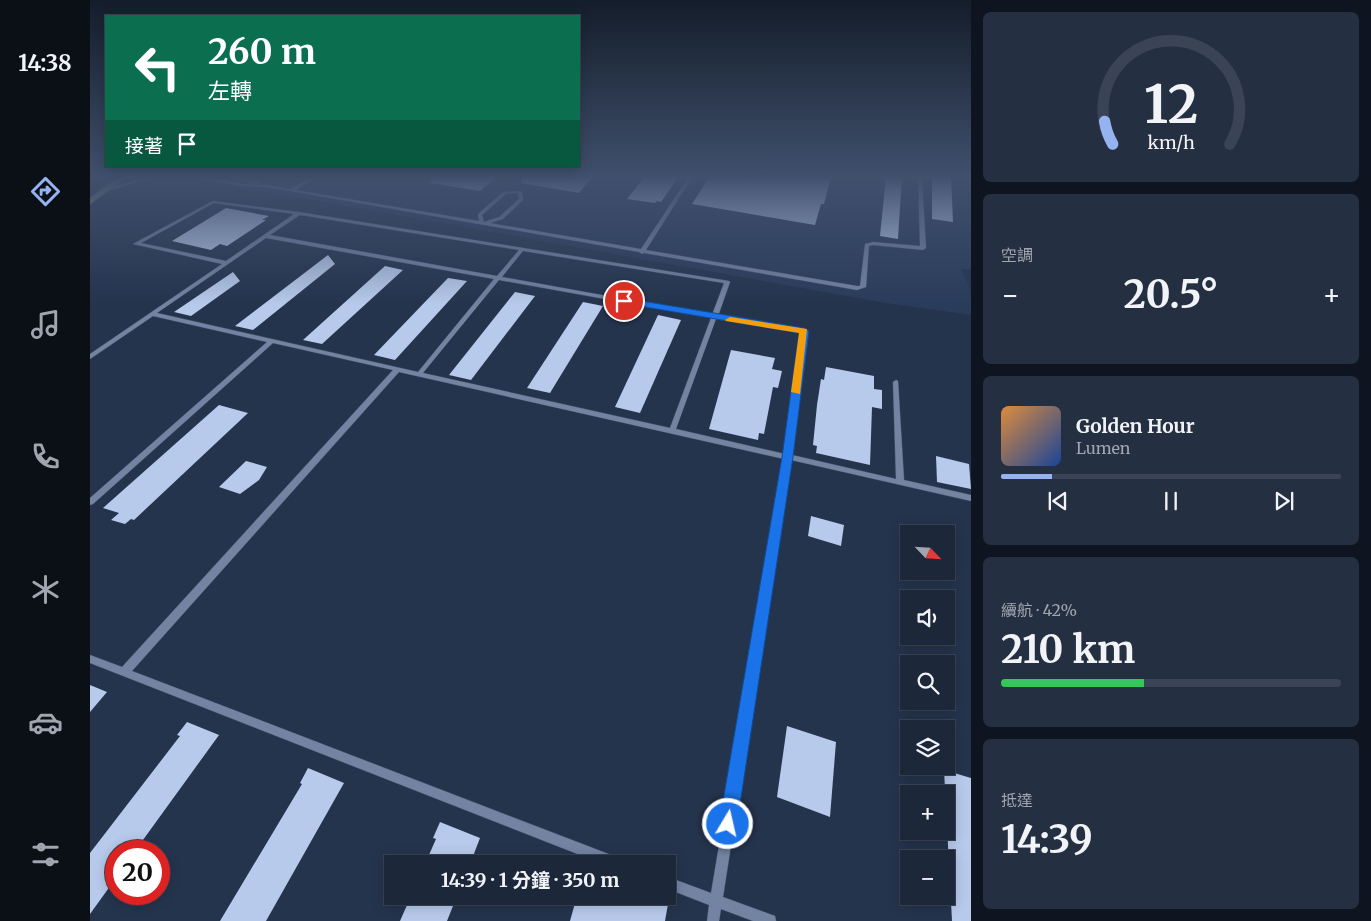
<!DOCTYPE html>
<html lang="zh-TW">
<head>
<meta charset="utf-8">
<style>
  body { margin:0; font-family:Merriweather,"Noto Sans TC",serif; background:#252f42; color:#f1f3f6; height:100vh; display:flex; flex-direction:column; font-size:19px; white-space:nowrap }
  * { box-sizing:border-box; margin:0 }
  p { font-size:16px; color:#a0a5af }
  .icon { flex:none; width:28px; height:28px; fill:none; stroke:currentColor; stroke-width:2; stroke-linecap:round; stroke-linejoin:round }
  .map { position:relative; flex:1; overflow:hidden }
  .side { display:flex; flex-direction:column; gap:12px; padding:12px; background:#0f1520; width:400px }
  .side>* { flex:none }
  .banner { position:absolute; left:15px; top:15px; width:475px; height:152px; border-radius:0px; box-shadow:0 2px 12px #0003,0 0 0 1px #3a4454; background:#0b6e4f; color:#fff; overflow:hidden }
  .needle { width:32px; rotate:115deg }
  .fabs { position:absolute; left:810px; top:525px; display:grid; gap:10px }
  .fabs a { display:grid; place-items:center; width:55px; height:55px; border-radius:0px; background:#1c273a; box-shadow:0 2px 12px #0003,0 0 0 1px #3a4454; font-size:25px }
  .speed { position:absolute; left:15px; top:840px; display:flex; gap:10px; font-size:25px; font-weight:700; text-align:center }
  .speed>* { display:grid; place-content:center; width:65px; height:65px; border-radius:50%; background:#1c273a; box-shadow:0 2px 12px #0003,0 0 0 1px #3a4454; line-height:1 }
  .speed .limit { border:8px solid #d22; background:#fff; color:#111 }
  .pin { position:absolute; display:grid; place-items:center; width:42px; height:42px; color:#fff; margin:-21px; border:2px solid #fff; border-radius:50%; box-shadow:0 1px 5px #0007 }
  .me { position:absolute; width:55px; margin:-28px; rotate:9deg; stroke-linejoin:round; filter:drop-shadow(0 0 4px #0008) }
  .turn { display:flex; align-items:center; gap:18px; height:105px; padding:0 20px; font-size:22px }
  .turn .icon { width:65px; height:65px; stroke-width:2.5 }
  .turn b { display:block; font-size:35px; line-height:42px }
  .then { display:flex; align-items:center; height:48px; padding:0 20px; background:#0003; gap:10px; font-size:19px }
  .big { font-size:38px; font-weight:700; line-height:1.1 }
  .side .tile { flex:1; display:flex; flex-direction:column; justify-content:center; gap:8px; min-width:0; padding:0 18px; border-radius:8px; background:#252f42 }
  .side .dial { align-items:center; gap:0 }
  .dial svg { height:130px; overflow:visible; fill:none; stroke:#3a4454; stroke-width:7; stroke-linecap:round; text-anchor:middle }
  .dial text { fill:#f1f3f6; stroke:none }
  .song { display:flex; align-items:center; gap:15px }
  .cover { width:60px; height:60px; border-radius:8px; background:linear-gradient(135deg,hsl(30 70% 55%),hsl(220 70% 35%)) }
  .played { height:5px; border-radius:2px; background:linear-gradient(90deg,#95b2f1 15%,#3a4454 15%) }
  .keys { display:flex; justify-content:space-around; direction:ltr }
  .heat { display:flex; justify-content:space-between; align-items:center; font-size:28px; direction:ltr }
  .charge { height:8px; border-radius:4px; background:linear-gradient(90deg,#34c759 42%,#3a4454 0) }
  .trip { position:absolute; left:294px; top:855px; width:292px; height:50px; border-radius:0px; background:#1c273a; box-shadow:0 2px 12px #0003,0 0 0 1px #3a4454; font-weight:700; line-height:50px; text-align:center }
  main { display:flex; flex:1; min-height:0 }
  .dock { display:flex; flex-direction:column; width:90px; justify-content:space-around; align-items:center; background:#0b1017; color:#a0a5af }
  .dock .icon { width:35px; height:35px }
  .dock .current { color:#95b2f1 }
  .dock b { font-size:22px; color:#f1f3f6 }
  .map>svg:first-child { display:block }
  .built { fill:#2a3c5b }
  .building { fill:#b8caeb }
  .lines { fill:none; stroke-linecap:round; stroke-linejoin:round }
  .service-casing { stroke:#445066; stroke-width:1 }
  .primary-casing { stroke:#445066; stroke-width:2 }
  .service { fill:#7384a2; fill-rule:evenodd }
  .primary { fill:#878e71; fill-rule:evenodd }
  .route { fill:#1a73e8; stroke:#114b97 }
  .slow { fill:#f59e0b }
</style>
</head>
<body>
<main>
<nav class="dock">
<b>14:38</b>
<svg class="icon current" aria-label="directions" viewBox="0 0 24 24"><path d="M12 3l9 9-9 9-9-9zM9 14v-3h6M13 9l2 2-2 2"/></svg>
<svg class="icon" aria-label="music" viewBox="0 0 24 24"><path d="M9 18V5l10-2v13"/><circle cx="6" cy="18" r="3"/><circle cx="16" cy="16" r="3"/></svg>
<svg class="icon" aria-label="phone" viewBox="0 0 24 24"><path d="M5 4h4l2 5-3 2q2 4 5 5l2-3 5 2v4C11 20 4 13 5 4z"/></svg>
<svg class="icon" aria-label="climate" viewBox="0 0 24 24"><path d="M12 3v18M4 7l16 10M4 17L20 7"/></svg>
<svg class="icon" aria-label="car" viewBox="0 0 24 24"><path d="M5 17H2v-5l4-1 3-4h7l3 4 3 1v5h-3M9 17h6M6 11h13"/><circle cx="7" cy="17" r="2"/><circle cx="17" cy="17" r="2"/></svg>
<svg class="icon" aria-label="filters" viewBox="0 0 24 24"><path d="M4 7h16M4 17h16"/><circle cx="9" cy="7" r="2"/><circle cx="15" cy="17" r="2"/></svg>
</nav>
<div class="map">
<svg width="881" height="921" viewBox="0 0 881 921">
  <rect width="100%" height="100%" fill="#25344d"/>
  <!-- built -->
  <path class="built" d="M131,176H881V269H871L881,291V315L796,303L229,201L117,184Z"/>
  <!-- building -->
  <g class="building">
    <path d="M341,176H408L390,191L340,183Z"/>
    <path d="M432,176H503L489,193L431,183Z"/>
    <path d="M555,176H589L571,202L567,201L565,203L537,199Z"/>
    <path d="M620,176L666,178L667,176H741L734,204H731L725,225L602,204Z"/>
    <path d="M796,176H812L808,239L790,236Z"/>
    <path d="M842,176H861L863,222L842,219Z"/>
    <path d="M136,208L179,216L172,220H176L137,246L130,244L121,250L82,241Z"/>
    <path d="M238,255L245,264L163,330L145,326Z"/>
    <path d="M295,266L313,270L232,344L213,340Z"/>
    <path d="M143,272L150,281L101,316L84,312Z"/>
    <path d="M358,278L377,281L305,360L284,355Z"/>
    <path d="M425,292L445,296L381,380L359,375Z"/>
    <path d="M493,302L513,306L460,393L437,388Z"/>
    <path d="M568,315L591,320L550,413L525,407Z"/>
    <path d="M641,350L685,358L682,369L692,371L688,388L683,387L674,434L669,433L668,440L619,429Z"/>
    <path d="M736,367L784,376V389L792,390V409L782,407L780,465L726,453L727,446L723,445L727,405L731,379L734,380Z"/>
    <path d="M129,405L158,413L44,520L41,519L35,524L21,520L29,513L13,508Z"/>
    <path d="M846,456L879,464L881,489L847,482Z"/>
    <path d="M156,461L177,467L169,480L150,494L129,487Z"/>
    <path d="M721,516L754,525L751,546L718,536Z"/>
    <path d="M0,685L17,692L0,712Z"/>
    <path d="M97,722L129,735L45,851H26V878L0,914V853L90,736L87,735Z"/>
    <path d="M697,726L746,742L740,817L687,797Z"/>
    <path d="M218,768L254,783L176,921H130L212,784L210,783Z"/>
    <path d="M854,770L881,778V921H862Z"/>
    <path d="M350,822L390,838L380,864H335L346,839L343,838Z"/>
    <path d="M321,896H367L357,921H310Z"/>
    <path d="M487,896H559L578,904L575,921H480Z"/>
  </g>
  <g class="lines">
    <!-- service casing -->
    <g class="service-casing">
      <g id="service">
        <path d="M62,176H68L17,191L13,190Z"/>
        <path d="M99,176H108L153,184L177,185L201,189L223,176H228L206,190L389,221L388,214L413,192L430,191L432,192L433,200L413,219L400,223L551,249L599,176H603L556,250L767,286H770L775,244L783,242L830,246L828,176H832L836,248L833,250L783,245L779,246L776,287L767,290L554,253L552,254L549,252L177,187L153,186L101,177ZM428,193L429,199L409,217L394,222L392,215L416,194Z"/>
        <path d="M132,176H140L171,183L169,184Z"/>
        <path d="M123,201L209,212L639,281L640,282L628,316L714,329L717,331L702,455L806,479L803,382L806,380L808,381L814,480L881,495V501L701,460L633,897L685,916L686,921H663L631,909L629,921H617L619,905L578,889V877L621,893L694,459L309,372L42,671L529,858L533,860L535,864H513L0,663V655L32,667L303,370L183,343L3,504L0,505V498L177,342L63,316L0,359V354L132,264L43,244ZM124,203L204,214L136,261L51,243ZM210,215L429,250L407,276L180,235ZM176,238L404,279L328,372L67,313ZM433,251L634,283L622,315L412,277ZM409,280L621,318L580,428L333,373ZM626,319L711,332L695,454L586,429Z"/>
      </g>
    </g>
    <!-- primary casing -->
    <g class="primary-casing">
      <path id="primary" d="M30,176H38L0,204V198Z"/>
    </g>
    <!-- service -->
    <use href="#service" class="service"/>
    <!-- primary -->
    <use href="#primary" class="primary"/>
  </g>
  <!-- sky -->
  <linearGradient id="sky" x2="0" y2="1"><stop stop-color="#141d2a"/><stop offset="0.58" stop-color="#40506d"/><stop offset="1" stop-color="#40506d" stop-opacity="0"/></linearGradient>
  <rect width="881" height="305" fill="url(#sky)"/>
  <!-- route -->
  <path class="route" d="M534,298L714,328L719,331L703,457L647,824L645,830L638,833L632,830L629,824L692,457L709,333L531,303L530,301Z"/>
  <!-- slow -->
  <path class="slow" d="M640,317L717,329L710,394L701,392L709,333L636,321L635,320Z"/>
</svg>
<div class="fabs">
<a><svg class="needle" viewBox="-14 -14 28 28"><path d="M0-13l5 13h-10z" fill="#e53935"/><path d="M0 13l5-13h-10z" fill="#a0a5af"/></svg></a>
<a><svg class="icon" aria-label="sound" viewBox="0 0 24 24"><path d="M4 9h4l5-4v14l-5-4H4zM17 9q2 3 0 6"/></svg></a>
<a><svg class="icon" aria-label="search" viewBox="0 0 24 24"><circle cx="10" cy="10" r="6"/><path d="M15 15l6 6"/></svg></a>
<a><svg class="icon" aria-label="layers" viewBox="0 0 24 24"><path d="M12 4l9 5-9 5-9-5zM3 14l9 5 9-5"/></svg></a>
<a>+</a>
<a>−</a>
</div>
<div class="speed"><div class="limit">20</div></div>
<div class="pin" style="left:534px;top:301px;background:#d93025"><svg class="icon" aria-label="arrive" viewBox="0 0 24 24"><path d="M6 21V4h12l-3 4 3 4H6"/></svg></div>
<svg class="me" style="left:638px;top:824px" viewBox="-20 -20 40 40"><circle r="17" fill="#1a73e8" stroke="#fff" stroke-width="3"/><path d="M0-11L8 9 0 5-8 9z" fill="#fff"/></svg>
<div class="trip">14:39 · 1 分鐘 · 350 m</div>
<div class="banner">
<div class="turn"><svg class="icon" aria-label="left" viewBox="0 0 24 24"><path d="M17 20v-9H6M10 6l-5 5 5 5"/></svg><div><b>260 m</b>左轉</div></div>
<div class="then">接著<svg class="icon" aria-label="arrive" viewBox="0 0 24 24"><path d="M6 21V4h12l-3 4 3 4H6"/></svg></div>
</div>
</div>
<section class="side">
<div class="tile dial"><svg viewBox="0 0 100 80">
<path d="M14 69A42 42 0 1 1 86 69"/>
<path d="M14 69A42 42 0 0 1 9 55" stroke="#95b2f1"/>
<text x="50" y="56" font-size="32" font-weight="700">12</text>
<text x="50" y="72" font-size="11">km/h</text>
</svg></div>
<div class="tile"><p>空調</p>
<div class="heat"><a>−</a><b class="big">20.5°</b><a>+</a></div>
</div>
<div class="tile">
<div class="song"><i class="cover"></i><div><b>Golden Hour</b><p>Lumen</p></div></div>
<div class="played"></div>
<div class="keys"><svg class="icon" aria-label="previous" viewBox="0 0 24 24"><path d="M18 5L8 12l10 7zM5 5v14"/></svg><svg class="icon" aria-label="pause" viewBox="0 0 24 24"><path d="M8 5v14M16 5v14"/></svg><svg class="icon" aria-label="next" viewBox="0 0 24 24"><path d="M6 5l10 7-10 7zM19 5v14"/></svg></div>
</div>
<div class="tile"><p>續航 · 42%</p><b class="big">210 km</b><div class="charge"></div></div>
<div class="tile"><p>抵達</p><b class="big">14:39</b></div>
</section>
</main>
</body>
</html>
